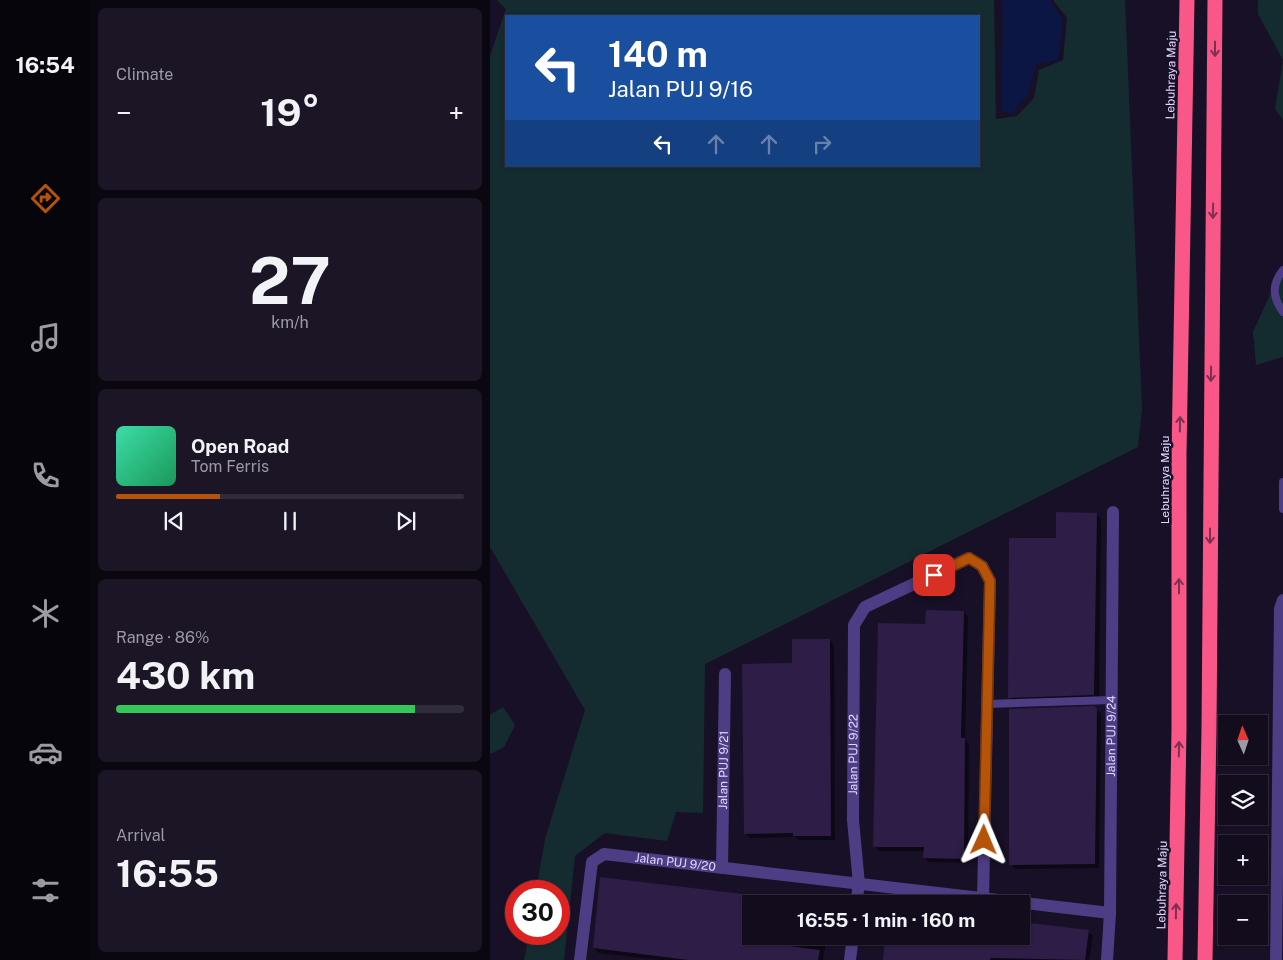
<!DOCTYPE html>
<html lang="en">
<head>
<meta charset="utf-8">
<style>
  body { margin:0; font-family:"Public Sans",sans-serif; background:#1b1526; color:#f1f3f6; height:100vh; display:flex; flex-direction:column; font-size:19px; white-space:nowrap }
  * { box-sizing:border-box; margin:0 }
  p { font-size:16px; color:#9c9ba4 }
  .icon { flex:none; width:28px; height:28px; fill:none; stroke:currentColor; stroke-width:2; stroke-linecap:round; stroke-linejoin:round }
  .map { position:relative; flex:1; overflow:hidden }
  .sheet { display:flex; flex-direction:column; gap:8px; padding:8px; background:#0a0710; width:400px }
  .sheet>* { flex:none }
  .hud { position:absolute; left:15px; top:15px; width:475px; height:152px; border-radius:0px; box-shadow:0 1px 4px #0004,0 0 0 1px #312c3b; background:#1a4fa0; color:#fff; overflow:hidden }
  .needle { width:32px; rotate:357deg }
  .controls { position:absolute; left:728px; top:715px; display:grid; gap:10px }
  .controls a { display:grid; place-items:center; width:50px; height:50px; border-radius:0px; background:#120c1d; box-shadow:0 1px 4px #0004,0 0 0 1px #312c3b; font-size:25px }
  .speed { position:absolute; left:15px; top:880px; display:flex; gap:10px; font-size:25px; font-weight:700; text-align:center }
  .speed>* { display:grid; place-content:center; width:65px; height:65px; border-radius:50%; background:#120c1d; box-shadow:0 1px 4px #0004,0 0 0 1px #312c3b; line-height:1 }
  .speed .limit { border:8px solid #d22; background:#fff; color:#111 }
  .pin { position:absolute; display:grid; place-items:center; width:42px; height:42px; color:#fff; margin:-21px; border-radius:10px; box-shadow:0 2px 8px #0006 }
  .me { position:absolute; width:55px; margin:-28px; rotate:1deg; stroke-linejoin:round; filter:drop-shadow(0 0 4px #0008) }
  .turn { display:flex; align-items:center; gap:18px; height:105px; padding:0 20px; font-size:22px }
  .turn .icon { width:65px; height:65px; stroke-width:2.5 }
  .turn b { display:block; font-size:35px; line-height:42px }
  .lanes { display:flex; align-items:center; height:48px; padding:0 20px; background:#0003; justify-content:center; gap:25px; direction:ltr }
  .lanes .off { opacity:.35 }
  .big { font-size:38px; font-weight:700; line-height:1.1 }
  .sheet .tile { flex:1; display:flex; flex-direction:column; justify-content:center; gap:8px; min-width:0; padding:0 18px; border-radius:8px; background:#1b1526 }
  .sheet .dial { align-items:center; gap:0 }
  .dial b { font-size:65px; line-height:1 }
  .song { display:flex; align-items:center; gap:15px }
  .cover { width:60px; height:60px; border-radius:8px; background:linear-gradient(135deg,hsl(160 70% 55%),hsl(150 70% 35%)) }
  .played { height:5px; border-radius:2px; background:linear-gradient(90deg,#b45309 30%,#312c3b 30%) }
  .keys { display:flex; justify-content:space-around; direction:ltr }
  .heat { display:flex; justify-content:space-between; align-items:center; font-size:28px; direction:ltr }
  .charge { height:8px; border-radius:4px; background:linear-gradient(90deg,#34c759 86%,#312c3b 0) }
  .trip { position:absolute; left:252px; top:895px; width:288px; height:50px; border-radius:0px; background:#120c1d; box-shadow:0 1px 4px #0004,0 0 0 1px #312c3b; font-weight:700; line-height:50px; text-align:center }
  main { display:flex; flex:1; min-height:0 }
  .tabs { display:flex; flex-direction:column; width:90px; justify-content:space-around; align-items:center; background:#07050c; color:#9c9ba4 }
  .tabs .icon { width:35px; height:35px }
  .tabs .selected { color:#b45309 }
  .tabs b { font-size:22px; color:#f1f3f6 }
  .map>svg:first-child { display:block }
  .green { fill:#142c30; fill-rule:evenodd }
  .water { fill:#0c1644 }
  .shadow { fill:#0007 }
  .building { fill:#2d1d47 }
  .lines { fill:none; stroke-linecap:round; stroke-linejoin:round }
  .lane { stroke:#4d3d84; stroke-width:8 }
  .street { stroke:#4d3d84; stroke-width:12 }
  .highway { stroke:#f95787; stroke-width:15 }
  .oneway { stroke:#7d3052 }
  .route-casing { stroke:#753606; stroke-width:12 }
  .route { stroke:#b45309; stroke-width:9 }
  .labels { text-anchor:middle; stroke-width:5; stroke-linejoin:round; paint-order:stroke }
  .street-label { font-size:12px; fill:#e3d7fe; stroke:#181027 }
</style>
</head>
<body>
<main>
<nav class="tabs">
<b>16:54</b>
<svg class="icon selected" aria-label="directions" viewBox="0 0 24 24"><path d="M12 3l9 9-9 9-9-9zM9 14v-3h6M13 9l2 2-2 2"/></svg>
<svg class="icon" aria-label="music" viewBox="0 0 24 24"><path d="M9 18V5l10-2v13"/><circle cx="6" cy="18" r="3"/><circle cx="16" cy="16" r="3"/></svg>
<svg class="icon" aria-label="phone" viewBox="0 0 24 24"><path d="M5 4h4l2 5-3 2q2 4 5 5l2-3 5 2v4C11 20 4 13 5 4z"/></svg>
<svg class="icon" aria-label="climate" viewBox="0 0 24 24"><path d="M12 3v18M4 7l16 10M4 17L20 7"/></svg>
<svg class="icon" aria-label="car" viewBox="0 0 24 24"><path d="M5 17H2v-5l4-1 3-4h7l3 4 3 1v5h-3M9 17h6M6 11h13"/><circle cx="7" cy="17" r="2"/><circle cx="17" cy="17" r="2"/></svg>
<svg class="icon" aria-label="filters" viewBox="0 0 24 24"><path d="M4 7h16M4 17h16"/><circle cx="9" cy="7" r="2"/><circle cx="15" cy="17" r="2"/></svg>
</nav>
<section class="sheet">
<div class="tile"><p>Climate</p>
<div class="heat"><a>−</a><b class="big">19°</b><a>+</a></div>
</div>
<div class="tile dial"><b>27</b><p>km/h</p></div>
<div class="tile">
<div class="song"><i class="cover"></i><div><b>Open Road</b><p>Tom Ferris</p></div></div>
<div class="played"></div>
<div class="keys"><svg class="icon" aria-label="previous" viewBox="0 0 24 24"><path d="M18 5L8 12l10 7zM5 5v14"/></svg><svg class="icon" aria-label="pause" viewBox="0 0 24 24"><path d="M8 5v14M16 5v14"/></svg><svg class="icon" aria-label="next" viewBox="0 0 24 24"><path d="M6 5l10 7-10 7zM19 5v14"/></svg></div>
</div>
<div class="tile"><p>Range · 86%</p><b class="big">430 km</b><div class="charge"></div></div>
<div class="tile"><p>Arrival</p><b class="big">16:55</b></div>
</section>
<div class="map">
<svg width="793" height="960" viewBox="0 0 793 960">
  <rect width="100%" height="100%" fill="#181027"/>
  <!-- green -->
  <g class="green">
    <path d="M7,0H504L506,119L527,116L544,98L549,70L573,60L577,18L563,0H635L652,409L648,447L215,664L213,813L186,812L177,841L115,833L85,856L74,960H34L39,934H69V891H46L55,839L95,710L0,547V56L16,9ZM16,16H489V166H16Z"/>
    <path d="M768,0H793V120L785,109L793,60L768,14Z"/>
    <path d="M793,266V357L766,365L763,332Z"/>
    <path d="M13,707L25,725L14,747L0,754V715Z"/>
  </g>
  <!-- water -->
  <path class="water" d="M512,0H560L573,20L568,60L546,64L538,94L523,113L511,111C511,74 514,37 512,0Z"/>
  <!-- shadow -->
  <g class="shadow">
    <path d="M607,514L611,519L609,699L525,702L520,697L567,540Z"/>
    <path d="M474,612L478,617L475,740L479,744L478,863L439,862L435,858V851H389L385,846L436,626Z"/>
    <path d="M340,640L344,645L345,840H309L305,837L260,838L255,833L303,665Z"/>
    <path d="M604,707L611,714L609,868L525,869L521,864Z"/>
    <path d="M111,878L319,904H261V936H337L333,960H169L109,953L104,948Z"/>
    <path d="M598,931L603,936L599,960H394L531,936Z"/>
  </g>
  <!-- building -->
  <g class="building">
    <path d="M566,512L607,513L604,695L518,698L519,538H566Z"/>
    <path d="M436,610L474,611L471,738H475L474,859L433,858L434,847H383L388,623L435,624Z"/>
    <path d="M302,639H340L341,836H303V833L254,834L252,664L302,663Z"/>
    <path d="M604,706L607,709L605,864L519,865V709Z"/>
    <path d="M110,877L261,895V941L330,950L328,960H198L103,948Z"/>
    <path d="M531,922L599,930L595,960L500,958V960H393L395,936H531Z"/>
  </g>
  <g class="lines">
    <!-- lane -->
    <g class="lane">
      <path d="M793,270C781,285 783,298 793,312"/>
      <path d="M793,482V509"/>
      <path d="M497,704L621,700"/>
    </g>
    <!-- street -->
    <g class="street">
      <path id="s1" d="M232,868L235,674"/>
      <path id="s2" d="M366,904L369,884L363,820L364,625L375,607L479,558L492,566L500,581L493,898"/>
      <path id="s3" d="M90,960L102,862L114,854L620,913"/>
      <path d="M360,960L363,936"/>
      <path id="s4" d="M617,960L620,913L623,512"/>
      <path d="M786,960L790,609L793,600"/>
    </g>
    <!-- highway -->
    <g class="highway">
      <path d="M685,960L689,729V453L697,0"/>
      <path d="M715,960L719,728L725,0"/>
    </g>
  </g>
  <!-- one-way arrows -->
  <defs><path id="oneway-shaft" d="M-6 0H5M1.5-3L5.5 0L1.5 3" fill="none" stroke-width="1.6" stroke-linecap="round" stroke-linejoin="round" transform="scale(1.25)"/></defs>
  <g class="oneway">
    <use href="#oneway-shaft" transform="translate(725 49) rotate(90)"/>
    <use href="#oneway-shaft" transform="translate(723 211) rotate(91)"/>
    <use href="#oneway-shaft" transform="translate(721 374) rotate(91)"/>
    <use href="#oneway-shaft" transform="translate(690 424) rotate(-89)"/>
    <use href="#oneway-shaft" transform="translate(720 536) rotate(90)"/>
    <use href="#oneway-shaft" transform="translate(689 586) rotate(-90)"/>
    <use href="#oneway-shaft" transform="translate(689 749) rotate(-89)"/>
    <use href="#oneway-shaft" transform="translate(686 911) rotate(-89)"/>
  </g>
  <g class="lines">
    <!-- route casing -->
    <g class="route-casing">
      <path id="route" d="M444,575L479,558L492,566L500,581L494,840"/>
    </g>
    <!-- route -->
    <use href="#route" class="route"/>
  </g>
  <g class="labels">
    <!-- street labels -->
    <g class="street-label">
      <text transform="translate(681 75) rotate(-89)" y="4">Lebuhraya Maju</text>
      <text transform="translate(675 480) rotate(-90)" y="4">Lebuhraya Maju</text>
      <text dy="4" stroke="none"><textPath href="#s4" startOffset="224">Jalan PUJ 9/24</textPath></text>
      <text dy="4" stroke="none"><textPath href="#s2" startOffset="150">Jalan PUJ 9/22</textPath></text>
      <text dy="4" stroke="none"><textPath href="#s1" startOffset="98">Jalan PUJ 9/21</textPath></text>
      <text dy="4" stroke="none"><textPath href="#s3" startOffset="185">Jalan PUJ 9/20</textPath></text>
      <text transform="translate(672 885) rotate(-89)" y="4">Lebuhraya Maju</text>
    </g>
  </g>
</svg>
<div class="controls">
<a><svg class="needle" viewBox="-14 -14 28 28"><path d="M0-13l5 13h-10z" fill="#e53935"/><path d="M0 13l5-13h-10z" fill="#9c9ba4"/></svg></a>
<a><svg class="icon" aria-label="layers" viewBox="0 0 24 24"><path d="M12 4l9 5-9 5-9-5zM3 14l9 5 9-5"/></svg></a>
<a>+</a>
<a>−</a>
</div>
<div class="speed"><div class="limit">30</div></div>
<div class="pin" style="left:444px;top:575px;background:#d93025"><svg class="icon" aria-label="arrive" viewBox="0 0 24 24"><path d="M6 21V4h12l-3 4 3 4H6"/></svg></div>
<svg class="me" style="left:494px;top:840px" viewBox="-20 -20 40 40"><path d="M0-17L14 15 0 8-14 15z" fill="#b45309" stroke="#fff" stroke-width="4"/></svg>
<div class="trip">16:55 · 1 min · 160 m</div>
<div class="hud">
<div class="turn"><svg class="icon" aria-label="left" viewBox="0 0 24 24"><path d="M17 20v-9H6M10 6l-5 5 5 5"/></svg><div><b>140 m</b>Jalan PUJ 9/16</div></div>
<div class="lanes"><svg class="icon" aria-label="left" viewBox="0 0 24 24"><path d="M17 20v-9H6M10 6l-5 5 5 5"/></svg><svg class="icon off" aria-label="ahead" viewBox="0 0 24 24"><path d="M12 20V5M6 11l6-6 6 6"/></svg><svg class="icon off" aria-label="ahead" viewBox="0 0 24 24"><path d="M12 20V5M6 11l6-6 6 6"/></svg><svg class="icon off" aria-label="right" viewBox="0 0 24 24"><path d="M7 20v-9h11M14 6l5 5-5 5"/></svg></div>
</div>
</div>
</main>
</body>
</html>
